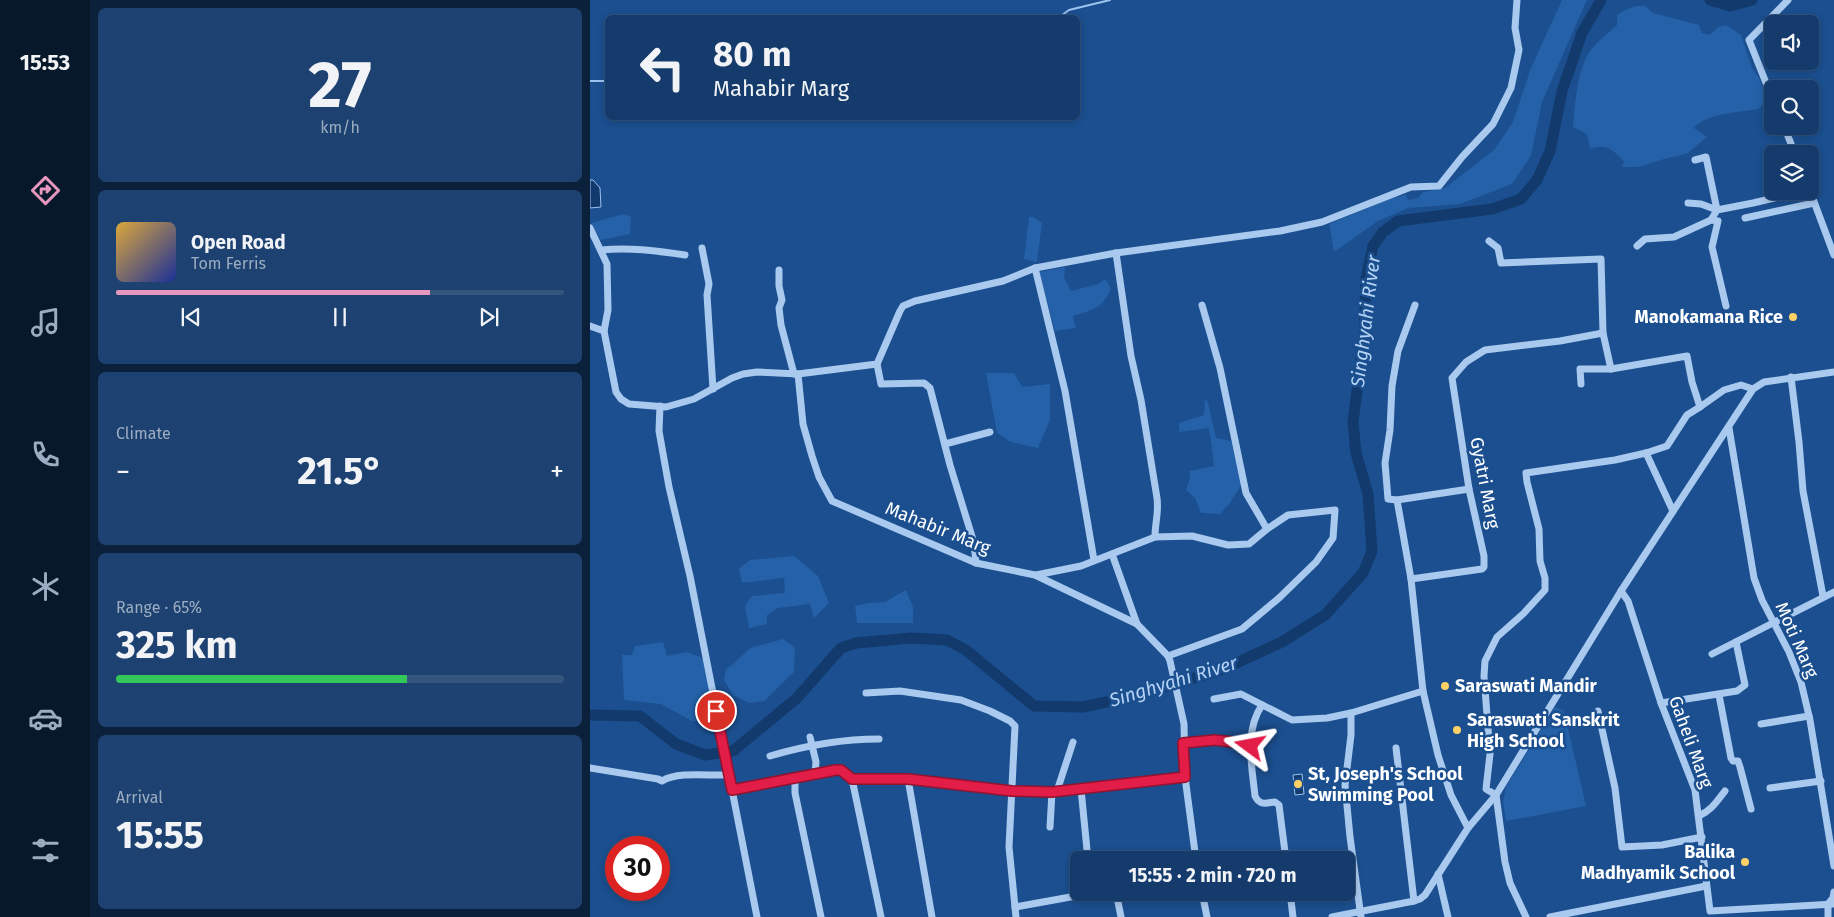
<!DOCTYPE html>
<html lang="en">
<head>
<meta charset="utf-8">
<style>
  body { margin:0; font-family:"Fira Sans",sans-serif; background:#1d4271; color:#f1f3f6; height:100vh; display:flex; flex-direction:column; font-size:19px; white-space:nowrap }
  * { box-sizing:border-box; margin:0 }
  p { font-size:16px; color:#9dadc1 }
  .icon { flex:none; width:28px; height:28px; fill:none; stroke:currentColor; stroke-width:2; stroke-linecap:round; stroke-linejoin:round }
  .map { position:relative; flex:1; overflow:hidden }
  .side { display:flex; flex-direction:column; gap:8px; padding:8px; background:#0b203b; width:500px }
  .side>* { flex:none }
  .banner { position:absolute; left:15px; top:15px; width:475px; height:105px; border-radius:8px; box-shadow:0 2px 8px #0003,0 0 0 1px #33557e; background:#143b6b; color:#f1f3f6; overflow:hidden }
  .controls { position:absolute; left:1174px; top:15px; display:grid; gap:10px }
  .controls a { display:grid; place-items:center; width:55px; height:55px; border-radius:8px; background:#143b6b; box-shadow:0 2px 8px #0003,0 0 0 1px #33557e; font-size:25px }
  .speed { position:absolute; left:15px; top:836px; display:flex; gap:10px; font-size:25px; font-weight:700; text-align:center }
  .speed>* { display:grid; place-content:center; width:65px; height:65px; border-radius:50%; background:#143b6b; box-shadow:0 2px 8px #0003,0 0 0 1px #33557e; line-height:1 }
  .speed .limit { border:8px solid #d22; background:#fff; color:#111 }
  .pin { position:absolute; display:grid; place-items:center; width:42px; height:42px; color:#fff; margin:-21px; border:2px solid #fff; border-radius:50%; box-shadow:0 1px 5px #0007 }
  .me { position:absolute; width:55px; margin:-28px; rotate:283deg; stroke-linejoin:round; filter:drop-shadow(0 0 4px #0008) }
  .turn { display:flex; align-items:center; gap:18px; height:105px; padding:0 25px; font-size:22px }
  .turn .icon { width:65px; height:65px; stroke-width:2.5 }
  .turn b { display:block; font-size:35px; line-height:42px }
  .big { font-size:38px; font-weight:700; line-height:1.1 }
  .side .widget { flex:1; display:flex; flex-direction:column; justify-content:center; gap:8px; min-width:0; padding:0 18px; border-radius:8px; background:#1d4271 }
  .side .dial { align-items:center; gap:0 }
  .dial b { font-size:65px; line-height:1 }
  .song { display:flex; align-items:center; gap:15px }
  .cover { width:60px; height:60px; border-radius:8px; background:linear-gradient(135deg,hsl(40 70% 55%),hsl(230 70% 35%)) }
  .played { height:5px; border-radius:2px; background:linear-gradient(90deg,#e797bd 70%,#33557e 70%) }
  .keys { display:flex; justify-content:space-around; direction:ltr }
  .heat { display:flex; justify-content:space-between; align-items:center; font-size:28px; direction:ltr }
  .charge { height:8px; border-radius:4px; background:linear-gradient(90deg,#34c759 65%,#33557e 0) }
  .trip { position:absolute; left:480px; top:851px; width:285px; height:50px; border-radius:8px; background:#143b6b; box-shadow:0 2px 8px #0003,0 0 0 1px #33557e; font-weight:700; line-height:50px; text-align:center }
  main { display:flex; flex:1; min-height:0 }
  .menu { display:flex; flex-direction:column; width:90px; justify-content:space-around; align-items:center; background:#08182b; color:#9dadc1 }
  .menu .icon { width:35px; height:35px }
  .menu .current { color:#e797bd }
  .menu b { font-size:22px; color:#f1f3f6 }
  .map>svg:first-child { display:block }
  .green { fill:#2461a8 }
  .water { fill:#123a6d; stroke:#9cc4f0 }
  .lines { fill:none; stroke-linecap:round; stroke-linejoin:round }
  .stream { stroke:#9cc4f0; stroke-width:2 }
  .river { stroke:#123a6d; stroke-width:11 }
  .minor { stroke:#a9c9ee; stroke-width:7 }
  .route-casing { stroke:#92132f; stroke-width:12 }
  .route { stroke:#e11d48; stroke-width:9 }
  .poi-dot { fill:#ffd166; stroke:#1b4f8f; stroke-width:2 }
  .labels { text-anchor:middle; stroke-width:5; stroke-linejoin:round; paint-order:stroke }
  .poi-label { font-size:18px; font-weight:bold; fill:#fff; stroke:#1b4f8f; text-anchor:start }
  .street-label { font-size:18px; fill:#fff; stroke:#1b4f8f }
  .water-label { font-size:19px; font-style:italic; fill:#b5d3f5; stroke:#1b4f8f }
</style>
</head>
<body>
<main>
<nav class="menu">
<b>15:53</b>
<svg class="icon current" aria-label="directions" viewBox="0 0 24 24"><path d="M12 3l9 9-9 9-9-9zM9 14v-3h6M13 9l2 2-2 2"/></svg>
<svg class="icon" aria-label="music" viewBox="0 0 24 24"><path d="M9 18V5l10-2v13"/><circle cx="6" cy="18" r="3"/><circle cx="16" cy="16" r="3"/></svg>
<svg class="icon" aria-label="phone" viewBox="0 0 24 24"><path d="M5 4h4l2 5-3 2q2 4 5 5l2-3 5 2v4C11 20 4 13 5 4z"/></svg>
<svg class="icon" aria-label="climate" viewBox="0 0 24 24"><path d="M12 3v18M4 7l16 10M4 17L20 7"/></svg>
<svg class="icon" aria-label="car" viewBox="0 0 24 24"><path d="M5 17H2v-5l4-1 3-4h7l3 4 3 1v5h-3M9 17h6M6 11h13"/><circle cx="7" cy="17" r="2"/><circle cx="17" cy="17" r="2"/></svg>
<svg class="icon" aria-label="filters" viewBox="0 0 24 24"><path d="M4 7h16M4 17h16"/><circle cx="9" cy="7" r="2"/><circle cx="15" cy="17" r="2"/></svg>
</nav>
<section class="side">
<div class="widget dial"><b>27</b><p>km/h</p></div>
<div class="widget">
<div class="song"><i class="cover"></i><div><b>Open Road</b><p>Tom Ferris</p></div></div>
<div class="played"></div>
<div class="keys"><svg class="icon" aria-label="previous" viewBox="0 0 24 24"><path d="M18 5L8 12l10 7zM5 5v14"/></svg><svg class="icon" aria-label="pause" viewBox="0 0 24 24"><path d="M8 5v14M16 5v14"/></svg><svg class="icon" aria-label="next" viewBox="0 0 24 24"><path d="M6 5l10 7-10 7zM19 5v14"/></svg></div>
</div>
<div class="widget"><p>Climate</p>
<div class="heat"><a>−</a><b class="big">21.5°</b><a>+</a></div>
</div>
<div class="widget"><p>Range · 65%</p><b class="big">325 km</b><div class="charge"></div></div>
<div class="widget"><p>Arrival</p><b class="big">15:55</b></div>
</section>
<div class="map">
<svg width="1244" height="917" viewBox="0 0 1244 917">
  <rect width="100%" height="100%" fill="#1b4f8f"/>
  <!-- green -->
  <g class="green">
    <path d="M972,0H997L952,102L941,156L922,184L870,204L818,208L788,221L744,252L739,224L802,198L816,195L818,200L828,198L833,192L855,188L904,150L923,122L941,68Z"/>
    <path d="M1046,6H1055L1063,13L1109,25L1112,33L1120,35L1128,27L1136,25L1151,35L1162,68L1169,78L1177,99L1169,109C1151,112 1116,113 1104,128L1117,137L1098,153L1092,155L1074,159L1049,167H1032L1034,161C1022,150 1017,143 1000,149L997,134L983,127C985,105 986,81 995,60C1001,46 1016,35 1027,25V15L1035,10Z"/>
    <path d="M33,214L41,217L40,234L11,240L1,223Z"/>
    <path d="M439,217H443L452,223L447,262L434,259Z"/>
    <path d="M475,267L474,277L481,291L508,284L516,279L521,289C512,309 503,310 483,316L486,328L465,331L449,272Z"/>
    <path d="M396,373H424L432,387L460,384V420L448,448L421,442L407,433Z"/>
    <path d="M615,398L618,403L626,438L641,441L652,484L640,503L630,514L611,513L605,498L596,490L600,478L599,471L624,466L619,428L589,432V423L614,415Z"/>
    <path d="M204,556L228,576L239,603L224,618L220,604L188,608L177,615V624L159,628L155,606L162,596L195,593L194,578L152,583L149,569L160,560Z"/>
    <path d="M316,590L323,607V623H267L265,606L278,603L295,602Z"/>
    <path d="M193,639L205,648L204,672L174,701L159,703L143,695L134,680L136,669L142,665L160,648Z"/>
    <path d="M73,642L77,656L97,652L115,659C118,679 123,705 108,721H102L71,704L34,700L32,655H42L45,646Z"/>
    <path d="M965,707L974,711L996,806L916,821L913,802L916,787Z"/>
  </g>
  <!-- water -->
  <g class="water">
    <path d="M0,180H3L10,188L11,207L0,208Z"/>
    <path d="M712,774L714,794L705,795L703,775Z"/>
  </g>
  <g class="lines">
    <!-- stream -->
    <g class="stream">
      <path d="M468,18L479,10L520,0"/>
      <path d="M0,81H18"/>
    </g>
    <!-- river -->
    <g class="river">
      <path d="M1120,0L1140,6L1162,0"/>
      <path d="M0,715L50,716L86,744L115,755L143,751L207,698L251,648L266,643L321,638L357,640L376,650L444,706L493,707L549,695L631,670L692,642L735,615L773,573L782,551L778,494L766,453L763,422L774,336L776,279L783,246L793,232L808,221L902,209L931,199L947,180L960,151L972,91L992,33L1011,0"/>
    </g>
    <!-- minor -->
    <g class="minor">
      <path d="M1182,98L1159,40L1198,0"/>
      <path d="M1194,126L1205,154"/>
      <path d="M1105,160L1116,157L1127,210L1163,203L1214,191"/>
      <path d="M1220,191L1244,255"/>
      <path d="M1098,203L1111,204L1127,210"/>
      <path d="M1155,218L1224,203"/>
      <path d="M1121,220L1128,221L1122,247L1136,306"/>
      <path d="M0,228L17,264L18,310L14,331L26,392L31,399L39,404L76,407L104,399L142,378L153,374L167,372L208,374L287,364L310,311L313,306L325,301L413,281L445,268L526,253L690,231L732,222L821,187L849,186L872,157L903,124L921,88L929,50L925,28L927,0"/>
      <path d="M899,241L908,248L911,263L1011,259L1013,333L1021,369"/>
      <path d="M1047,246L1055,239L1084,237L1121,220L1127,210"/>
      <path d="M112,248L119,284L117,295L123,389"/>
      <path d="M11,250C40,247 67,251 95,255"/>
      <path d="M526,253L541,356L551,400L567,498C569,513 565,522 565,537"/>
      <path d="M445,268L475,391L504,560"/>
      <path d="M189,270V286L192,300L189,308L191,325L204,374"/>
      <path d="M612,305L630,368L656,493L677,529"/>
      <path d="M825,305L808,351L802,386L800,430L795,463L798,499L807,500L879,489"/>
      <path d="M0,326L14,331"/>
      <path d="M287,364L291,384L334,383L340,388L360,465L384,543L386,563"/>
      <path d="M208,374L213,424L222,456L229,477L242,501L386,563L445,575L547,624L578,656L580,661L594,724L595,777L606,860"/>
      <path d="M1201,377L1209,442L1213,491L1233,596"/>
      <path d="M991,384L990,369H1021L1097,356L1102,382L1110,407L1134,390L1151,385L1163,389"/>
      <path d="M70,406L69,431L79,487L100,576L167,917"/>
      <path d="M1139,428L1164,578L1172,600L1199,652L1211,682L1220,720L1244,866"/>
      <path d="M355,444L400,432"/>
      <path d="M1056,453L1083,511"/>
      <path d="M807,500L821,579L833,691L848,755L861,795L878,828"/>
      <path d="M522,554L547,624"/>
      <path d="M446,575L491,566L565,537L602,536L638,545L659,544L677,529L698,515L745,510L743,538L726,562L689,598L652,629L578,656"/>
      <path d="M821,579L892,569L894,567V556L879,489L862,378L876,362L895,350L970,341L1013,333"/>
      <path d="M1031,591L1038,601L1071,703L1105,790L1120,911L1244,904"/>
      <path d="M1122,654L1244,592"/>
      <path d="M276,693L310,691L371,700L400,711L420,721L425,726L419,847L426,917"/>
      <path d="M1129,695L1141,758L1143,761H1148L1150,767L1161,809"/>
      <path d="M624,699L651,694L702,720L737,718L761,713L833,691"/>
      <path d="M1071,703L1147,691L1155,685L1146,642"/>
      <path d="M672,705C654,731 662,767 665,796C670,806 676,803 685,802L689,805L696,860"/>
      <path d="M1008,711L1025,788L1032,847L1072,845L1112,837"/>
      <path d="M761,713V735L755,785L760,837L771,917"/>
      <path d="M1171,724L1219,716"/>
      <path d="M220,737L226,762L225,774"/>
      <path d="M593,743L625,740L661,744"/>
      <path d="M806,748L824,901"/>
      <path d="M180,756C214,746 254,739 289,739"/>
      <path d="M0,768L68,779L72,781C88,771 120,776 139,775"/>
      <path d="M205,778V793L231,917"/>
      <path d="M262,779L291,917"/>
      <path d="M318,779L342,917"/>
      <path d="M1180,788L1231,781"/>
      <path d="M142,789L246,770L251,771L262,779H318L421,791L462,792L595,777"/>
      <path d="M491,789L498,860"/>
      <path d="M467,791L483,742"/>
      <path d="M906,795L896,789L900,754L894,676L895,661L907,637L934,613L955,590V578L950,561L949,529L937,482L936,473L1025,460L1056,453L1077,446L1097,415L1110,407"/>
      <path d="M906,795L915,862L920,883L936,917"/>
      <path d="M1109,816C1122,810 1126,802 1135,791"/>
      <path d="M460,827L462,792"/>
      <path d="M848,874L858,917"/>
      <path d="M526,892L531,917"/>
      <path d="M612,892L617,917"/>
      <path d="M700,892L703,917"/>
      <path d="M425,907L508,892"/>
      <path d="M742,917L824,901L830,899L835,895L878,828L906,795L1031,591L1163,389L1174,382L1244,372"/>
      <path d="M960,917L1116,886"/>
      <path d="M1238,917V904L1243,898L1244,892"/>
    </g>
  </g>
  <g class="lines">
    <!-- route casing -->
    <g class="route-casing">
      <path id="route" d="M126,711L142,790L246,770H251L262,779H318L422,791L462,792L595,777L593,743L625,740L660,744V746"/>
    </g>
    <!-- route -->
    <use href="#route" class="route"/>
  </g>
  <!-- markers -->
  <g class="poi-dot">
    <circle cx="1203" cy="317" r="5"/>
    <circle cx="855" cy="686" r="5"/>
    <circle cx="867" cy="730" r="5"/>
    <circle cx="708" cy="784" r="5"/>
    <circle cx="1155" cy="862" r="5"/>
  </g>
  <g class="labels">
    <!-- poi labels -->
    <g class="poi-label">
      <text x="1193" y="323" text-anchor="end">Manokamana Rice</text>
      <text x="865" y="692">Saraswati Mandir</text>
      <text x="877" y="726">Saraswati Sanskrit<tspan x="877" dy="21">High School</tspan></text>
      <text x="718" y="780">St, Joseph's School<tspan x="718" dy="21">Swimming Pool</tspan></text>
      <text x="1145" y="858" text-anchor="end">Balika<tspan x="1145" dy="21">Madhyamik School</tspan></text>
    </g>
    <!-- street labels -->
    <g class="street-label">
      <text transform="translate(895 483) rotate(79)" y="6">Gyatri Marg</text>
      <text transform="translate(348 528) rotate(22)" y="6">Mahabir Marg</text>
      <text transform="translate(1207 640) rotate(66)" y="6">Moti Marg</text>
      <text transform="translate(1101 742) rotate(70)" y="6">Gaheli Marg</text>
    </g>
    <!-- water labels -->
    <g class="water-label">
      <text transform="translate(775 321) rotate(-83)" y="7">Singhyahi River</text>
      <text transform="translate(583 681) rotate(-17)" y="7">Singhyahi River</text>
    </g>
  </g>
</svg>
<div class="controls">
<a><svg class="icon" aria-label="sound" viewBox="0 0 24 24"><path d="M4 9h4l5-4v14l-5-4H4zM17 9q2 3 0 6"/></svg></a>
<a><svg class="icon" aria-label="search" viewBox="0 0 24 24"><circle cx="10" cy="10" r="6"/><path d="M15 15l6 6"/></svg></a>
<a><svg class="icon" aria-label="layers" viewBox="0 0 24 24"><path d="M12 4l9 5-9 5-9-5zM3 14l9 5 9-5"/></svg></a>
</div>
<div class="speed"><div class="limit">30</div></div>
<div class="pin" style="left:126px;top:711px;background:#d93025"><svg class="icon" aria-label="arrive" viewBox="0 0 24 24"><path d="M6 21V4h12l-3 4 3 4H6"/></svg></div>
<svg class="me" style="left:660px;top:746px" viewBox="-20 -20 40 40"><path d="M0-17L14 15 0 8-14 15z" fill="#e11d48" stroke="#fff" stroke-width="4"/></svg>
<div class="trip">15:55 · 2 min · 720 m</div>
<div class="banner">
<div class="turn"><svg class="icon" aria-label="left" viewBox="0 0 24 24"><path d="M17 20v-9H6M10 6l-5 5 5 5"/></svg><div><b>80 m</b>Mahabir Marg</div></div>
</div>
</div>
</main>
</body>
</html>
